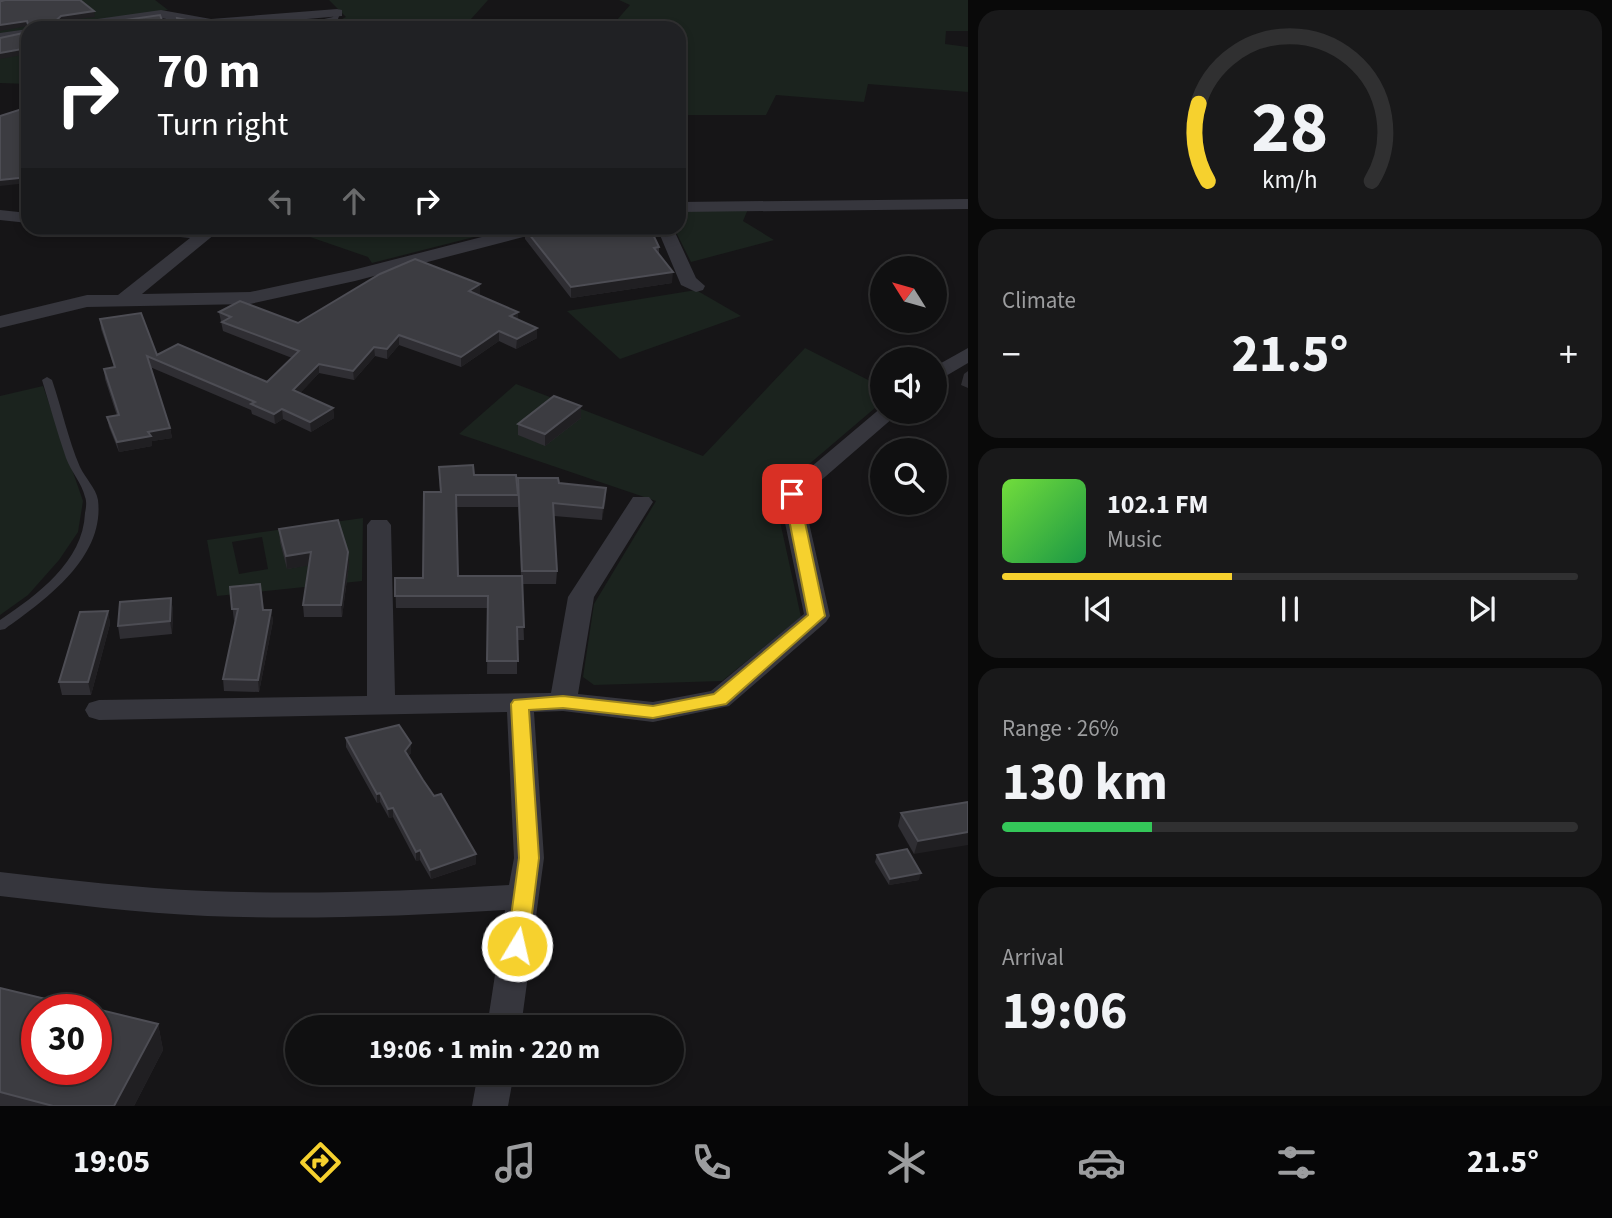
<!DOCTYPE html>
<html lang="en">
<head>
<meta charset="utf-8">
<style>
  body { margin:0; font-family:"Source Sans 3",sans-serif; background:#19191a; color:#f1f3f6; height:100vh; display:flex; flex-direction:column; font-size:26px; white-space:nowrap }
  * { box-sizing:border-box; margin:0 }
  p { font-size:23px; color:#9c9d9f }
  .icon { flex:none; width:38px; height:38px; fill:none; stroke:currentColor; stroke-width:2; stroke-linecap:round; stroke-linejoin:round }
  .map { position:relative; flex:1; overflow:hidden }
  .drawer { display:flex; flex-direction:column; gap:10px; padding:10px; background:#090909; width:644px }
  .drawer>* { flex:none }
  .hud { position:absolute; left:21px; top:21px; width:665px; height:214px; border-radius:21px; box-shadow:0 4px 10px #0003,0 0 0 2px #303031; background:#202124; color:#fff; overflow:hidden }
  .needle { width:46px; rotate:307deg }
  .buttons { position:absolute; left:870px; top:256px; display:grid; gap:14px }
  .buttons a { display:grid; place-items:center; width:77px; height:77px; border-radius:50%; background:#101011; box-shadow:0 4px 10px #0003,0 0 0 2px #303031; font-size:35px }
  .speed { position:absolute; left:21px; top:994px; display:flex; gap:14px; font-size:35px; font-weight:700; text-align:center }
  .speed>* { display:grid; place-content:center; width:91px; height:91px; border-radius:50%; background:#101011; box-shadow:0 4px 10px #0003,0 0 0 2px #303031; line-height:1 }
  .speed .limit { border:10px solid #d22; background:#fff; color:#111 }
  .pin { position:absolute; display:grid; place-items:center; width:60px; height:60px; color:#fff; margin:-30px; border-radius:14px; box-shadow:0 4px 10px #0006 }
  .me { position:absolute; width:77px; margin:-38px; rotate:9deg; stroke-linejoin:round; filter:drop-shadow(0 0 5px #0008) }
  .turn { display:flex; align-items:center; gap:24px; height:147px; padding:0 21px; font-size:32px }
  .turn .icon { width:91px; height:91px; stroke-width:2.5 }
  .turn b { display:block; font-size:49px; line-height:60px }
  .lanes { display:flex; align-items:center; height:66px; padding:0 21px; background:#0003; justify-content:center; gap:35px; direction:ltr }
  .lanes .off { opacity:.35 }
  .big { font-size:52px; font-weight:700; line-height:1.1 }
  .drawer .tile { flex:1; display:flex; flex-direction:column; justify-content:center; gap:10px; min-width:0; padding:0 24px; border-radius:21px; background:#19191a }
  .drawer .dial { align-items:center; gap:0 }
  .dial svg { height:182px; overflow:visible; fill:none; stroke:#303031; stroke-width:7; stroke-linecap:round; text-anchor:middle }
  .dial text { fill:#f1f3f6; stroke:none }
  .song { display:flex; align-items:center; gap:21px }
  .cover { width:84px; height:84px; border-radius:10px; background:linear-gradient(135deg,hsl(100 70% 55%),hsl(140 70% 35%)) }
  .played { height:7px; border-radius:4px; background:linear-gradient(90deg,#f6d12e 40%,#303031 40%) }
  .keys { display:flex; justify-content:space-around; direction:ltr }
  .heat { display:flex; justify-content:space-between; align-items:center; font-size:38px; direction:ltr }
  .charge { height:10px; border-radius:5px; background:linear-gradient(90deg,#34c759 26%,#303031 0) }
  .trip { position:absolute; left:285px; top:1015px; width:399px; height:70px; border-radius:35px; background:#101011; box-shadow:0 4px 10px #0003,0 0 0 2px #303031; font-weight:700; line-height:70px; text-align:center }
  .dock { display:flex; height:112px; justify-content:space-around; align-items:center; background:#060607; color:#9c9d9f }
  .dock .icon { width:49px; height:49px }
  .dock .active { color:#f6d12e }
  .dock b { font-size:32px; color:#f1f3f6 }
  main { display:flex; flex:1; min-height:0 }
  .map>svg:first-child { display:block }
  .green { fill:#1b231e; fill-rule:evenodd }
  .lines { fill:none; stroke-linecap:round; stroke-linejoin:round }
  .service { fill:#36363d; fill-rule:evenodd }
  .minor { fill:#36363d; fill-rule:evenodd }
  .wall { fill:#2f2e33; fill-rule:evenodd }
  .shaded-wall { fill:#201f22 }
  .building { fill:#3c3c41; stroke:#4d4d54; stroke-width:2; fill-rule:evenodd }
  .route { fill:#f6d12e; stroke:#a0881e; stroke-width:2 }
</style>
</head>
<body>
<main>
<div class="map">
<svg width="968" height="1106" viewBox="0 0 968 1106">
  <rect width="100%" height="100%" fill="#161517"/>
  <!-- green -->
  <g class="green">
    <path d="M19,0H155L168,10L0,34V18Z"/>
    <path d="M329,0H488L463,28H299L334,23L346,17Z"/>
    <path d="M619,0H968V31H946L945,44L968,47V92L868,84L864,102L776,95L766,115H679V28H610L630,5Z"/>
    <path d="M28,35V84L0,83V39Z"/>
    <path d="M748,209L743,221L774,240L691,262L674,228H679V211Z"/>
    <path d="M284,228H476L478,236L372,263L368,257Z"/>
    <path d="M696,290L741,316L620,359L567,311Z"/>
    <path d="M805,348L882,387V402L774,494L801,617L722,681L594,685L583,677L594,604L656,501L459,434L516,384L703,456Z"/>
    <path d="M43,386L83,501L78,532L59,560L28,595L0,615V396Z"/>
    <path d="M363,518L362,581L217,596L207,540ZM262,537L268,569L239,574L232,542Z"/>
  </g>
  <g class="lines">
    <!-- service -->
    <g class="service">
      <path d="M335,12L340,13L338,19L297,28H284L333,17Z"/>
      <path d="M47,377L52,380C62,409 68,439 80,467C85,478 96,488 98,500C105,558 45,600 5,629L0,630V620C37,595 83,562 85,513C86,508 87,502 85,497C82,483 71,472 66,458C57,432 50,406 42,380Z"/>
    </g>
    <!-- minor -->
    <g class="minor">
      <path d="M337,9L342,10V16L211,27L161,18L90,28H55L62,24L161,10L211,19Z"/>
      <path d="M28,29V37L0,41V33Z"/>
      <path d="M968,199V209L679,212V202Z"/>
      <path d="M0,210L28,213V223L0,220Z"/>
      <path d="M134,228L212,230L215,234L142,294L250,292L353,270L517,228H545L542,232L355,281L250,304L87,307L0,328V316L87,295H118L190,238L142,233Z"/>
      <path d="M657,228H673L696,278L705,286L703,290L696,292L681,285Z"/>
      <path d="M968,348V363L934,383V367Z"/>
      <path d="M882,407V411H901L803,496L830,616L826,622L729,706L653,722L563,711L534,712L544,858L521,1027H487L505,910C406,916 306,920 207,916C138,913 69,904 0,896V872C69,880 137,888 206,891C307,895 409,891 509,885L514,858L507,712L99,720L89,717L85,710L89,703L99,700L367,696V525L371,520H387L391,525L395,695L551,693L568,597L633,497H649L653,502L594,597L578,694L653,702L711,691L804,614L779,494Z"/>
      <path d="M478,1073H514L508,1106H472Z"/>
    </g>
  </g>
  <!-- wall -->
  <g class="wall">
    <path d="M525,229L659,247V254L672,283L571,298L525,239Z"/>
    <path d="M480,294L478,295L518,320L537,328V338L516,349L499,341L461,367L399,345L387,359L375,356L354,380L319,373L300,393L333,408L334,418L311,432L283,419L275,424L252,414L251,410L150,367L170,428L172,438L152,441V446L119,452L109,427L107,417L117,416L105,379L104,369L114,367L101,329L100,319L157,355L267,382L292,358L223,331L219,312L298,323Z"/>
    <path d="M968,371V388L961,385L964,374Z"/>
    <path d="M581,406V418L545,446L518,435V424Z"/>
    <path d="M439,467L474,475L517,491L559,483L606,488L602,520L554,516L557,571L556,584H522L524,640H517V674H487L488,608H396L395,578H423L440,492ZM518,498L521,576H458L457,507H518Z"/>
    <path d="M279,529L349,564L342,617H304L303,605L309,565L287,569L280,542Z"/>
    <path d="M230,587L263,610H271L273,621L259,692L224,691L223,679L235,620L234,621Z"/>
    <path d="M171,598L173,611L172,634L120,639L118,626Z"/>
    <path d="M108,611L110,624L91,695H62L59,682Z"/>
    <path d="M346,738L411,753L408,756L423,780L476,854V864L431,879L420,860L416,861L393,817L389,818L380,802L377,803L346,747Z"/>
    <path d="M968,802L914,854L898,826L901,813Z"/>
    <path d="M877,855L919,880L889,885L875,862Z"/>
    <path d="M0,988L158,1024L163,1050L134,1106H0Z"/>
  </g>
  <!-- shaded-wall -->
  <g class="shaded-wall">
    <path d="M94,11L95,17L62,21L55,28L52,24L61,16Z"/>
    <path d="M27,21L28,26L0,31V25Z"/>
    <path d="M28,48V54L0,59V53Z"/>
    <path d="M28,177V183L0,186V180Z"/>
    <path d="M673,272L672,283L571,298V287Z"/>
    <path d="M480,284V294L469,300V291Z"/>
    <path d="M518,312V321L510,316Z"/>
    <path d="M537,328V338L516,349L517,339Z"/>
    <path d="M499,331V341L461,367V357Z"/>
    <path d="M399,335V345L387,359V349Z"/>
    <path d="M374,347L375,356L354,380L353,371Z"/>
    <path d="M319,364V373L294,400L293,390Z"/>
    <path d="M581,406V418L545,446V434Z"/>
    <path d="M333,408L334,418L311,432L310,422Z"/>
    <path d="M282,409L283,419L275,424L274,414Z"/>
    <path d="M170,428L172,438L152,441V446L119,452L117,442L148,432Z"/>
    <path d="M606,488V500L602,520L603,508Z"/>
    <path d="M311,552L312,565L287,569L286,556Z"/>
    <path d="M348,552L349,564L342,617L341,605Z"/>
    <path d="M171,598L173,611L172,634L170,621Z"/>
    <path d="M271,610L273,621L259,692L258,680Z"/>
    <path d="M108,611L110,624L91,695L88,682Z"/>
    <path d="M411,743V753L405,760V751Z"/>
    <path d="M380,793V802L377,803V794Z"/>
    <path d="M393,808V817L389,818L388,809Z"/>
    <path d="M968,832V845L914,854L918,841Z"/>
    <path d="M420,850V860L416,861V852Z"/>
    <path d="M476,854V864L431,879L430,870Z"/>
    <path d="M921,873L919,880L889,885L890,879Z"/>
    <path d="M158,1024L163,1050L134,1106H114Z"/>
  </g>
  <!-- building -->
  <g class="building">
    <path d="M0,0L2,1L5,0H80L94,11L61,16L52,24L90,25L160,15L162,20L178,23L177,18L186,20L191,28H29L27,21L0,25Z"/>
    <path d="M28,32V48L0,53V38Z"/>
    <path d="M28,107V177L0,180V116Z"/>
    <path d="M543,228H650L659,247L654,248L673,272L571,287L525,229Z"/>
    <path d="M415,259L480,284L469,291L518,312L510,316L537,328L517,339L499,331L461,357L399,335L387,349L374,347L353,371L319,364L293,390L333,408L310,422L282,409L274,414L251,404L255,402L147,356L170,428L148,432L151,436L117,442L107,417L119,415L104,369L115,367L100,319L141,313L157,355L178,344L267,382L299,351L222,322L231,317L219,312L240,301L298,323L380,274Z"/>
    <path d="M554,396L581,406L545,434L518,424Z"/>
    <path d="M473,465L474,475H516L518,495H456L458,576H522L524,627H517L518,661H487L488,596H395V578H423L424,492H441L439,467Z"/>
    <path d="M518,478H558L559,483L606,488L603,508L553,503L557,571H522Z"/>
    <path d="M338,520L348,552L341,605H303L311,552L286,556L279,529Z"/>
    <path d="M260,584L263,610H271L258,680L223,679L238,609H232L230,587Z"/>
    <path d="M171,598L170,621L118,626L120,602Z"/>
    <path d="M108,611L88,682H59L80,612Z"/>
    <path d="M399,725L411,743L405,751L423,780L434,796L441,794L476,854L430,870L420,850L416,852L393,808L388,809L380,793L377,794L346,738Z"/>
    <path d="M968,802V832L918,841L901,813Z"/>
    <path d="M907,849L921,873L890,879L877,855Z"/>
    <path d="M0,988L58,1002L60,1000L158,1024L114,1106H53L0,1092ZM37,1010H96V1069H37Z"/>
  </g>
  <!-- route -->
  <path class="route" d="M792,490L799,494L825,616L726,704L653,718L563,708L529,710L539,858L528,946L525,952L517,954L510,952L507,946L519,858L511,704L514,700L563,696L653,706L714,694L808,615L784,494Z"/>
</svg>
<div class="buttons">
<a><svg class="needle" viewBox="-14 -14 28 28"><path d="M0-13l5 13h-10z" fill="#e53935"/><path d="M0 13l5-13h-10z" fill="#9c9d9f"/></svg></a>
<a><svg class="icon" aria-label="sound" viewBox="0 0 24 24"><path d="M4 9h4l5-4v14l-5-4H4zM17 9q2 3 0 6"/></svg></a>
<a><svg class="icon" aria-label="search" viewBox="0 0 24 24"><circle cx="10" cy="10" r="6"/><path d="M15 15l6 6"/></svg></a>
</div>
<div class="speed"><div class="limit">30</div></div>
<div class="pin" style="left:792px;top:494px;background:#d93025"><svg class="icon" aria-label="arrive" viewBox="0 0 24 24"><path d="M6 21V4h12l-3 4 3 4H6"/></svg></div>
<svg class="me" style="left:517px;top:946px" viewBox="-20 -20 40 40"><circle r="17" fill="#f6d12e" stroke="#fff" stroke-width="3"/><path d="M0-11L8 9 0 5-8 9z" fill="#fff"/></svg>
<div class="trip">19:06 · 1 min · 220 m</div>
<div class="hud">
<div class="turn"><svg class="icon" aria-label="right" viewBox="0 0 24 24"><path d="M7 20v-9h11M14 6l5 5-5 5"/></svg><div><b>70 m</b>Turn right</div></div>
<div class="lanes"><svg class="icon off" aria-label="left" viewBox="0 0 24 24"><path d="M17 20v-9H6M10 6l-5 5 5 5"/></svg><svg class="icon off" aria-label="ahead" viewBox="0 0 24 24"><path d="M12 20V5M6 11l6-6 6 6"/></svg><svg class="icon" aria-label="right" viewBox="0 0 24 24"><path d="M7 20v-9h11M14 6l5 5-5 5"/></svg></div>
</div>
</div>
<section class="drawer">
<div class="tile dial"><svg viewBox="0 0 100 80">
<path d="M14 69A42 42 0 1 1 86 69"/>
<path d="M14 69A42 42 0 0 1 10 35" stroke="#f6d12e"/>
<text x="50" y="56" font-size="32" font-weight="700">28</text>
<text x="50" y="72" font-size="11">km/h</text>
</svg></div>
<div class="tile"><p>Climate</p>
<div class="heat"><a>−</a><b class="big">21.5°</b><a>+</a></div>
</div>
<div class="tile">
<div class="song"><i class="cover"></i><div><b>102.1 FM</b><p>Music</p></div></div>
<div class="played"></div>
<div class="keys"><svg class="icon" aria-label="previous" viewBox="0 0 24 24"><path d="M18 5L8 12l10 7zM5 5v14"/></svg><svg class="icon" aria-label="pause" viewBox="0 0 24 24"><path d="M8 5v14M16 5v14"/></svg><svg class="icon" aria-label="next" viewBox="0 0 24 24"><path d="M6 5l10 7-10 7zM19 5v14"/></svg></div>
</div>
<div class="tile"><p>Range · 26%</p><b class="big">130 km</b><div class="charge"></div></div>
<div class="tile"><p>Arrival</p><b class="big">19:06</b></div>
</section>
</main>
<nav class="dock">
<b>19:05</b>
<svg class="icon active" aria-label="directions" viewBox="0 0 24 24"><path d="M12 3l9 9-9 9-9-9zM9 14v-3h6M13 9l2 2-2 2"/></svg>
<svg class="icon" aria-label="music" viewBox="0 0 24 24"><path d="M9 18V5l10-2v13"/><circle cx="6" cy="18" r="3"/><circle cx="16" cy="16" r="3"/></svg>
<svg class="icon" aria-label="phone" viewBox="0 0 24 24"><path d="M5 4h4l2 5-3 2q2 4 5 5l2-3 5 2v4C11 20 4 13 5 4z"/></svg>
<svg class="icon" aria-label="climate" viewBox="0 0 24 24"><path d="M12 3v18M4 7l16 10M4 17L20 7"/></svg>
<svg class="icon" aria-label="car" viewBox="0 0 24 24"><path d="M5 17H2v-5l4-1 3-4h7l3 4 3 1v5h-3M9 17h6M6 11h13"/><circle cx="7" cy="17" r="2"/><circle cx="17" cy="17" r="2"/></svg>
<svg class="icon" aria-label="filters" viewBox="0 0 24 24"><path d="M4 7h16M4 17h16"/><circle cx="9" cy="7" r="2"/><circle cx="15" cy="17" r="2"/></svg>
<b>21.5°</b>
</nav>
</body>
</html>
